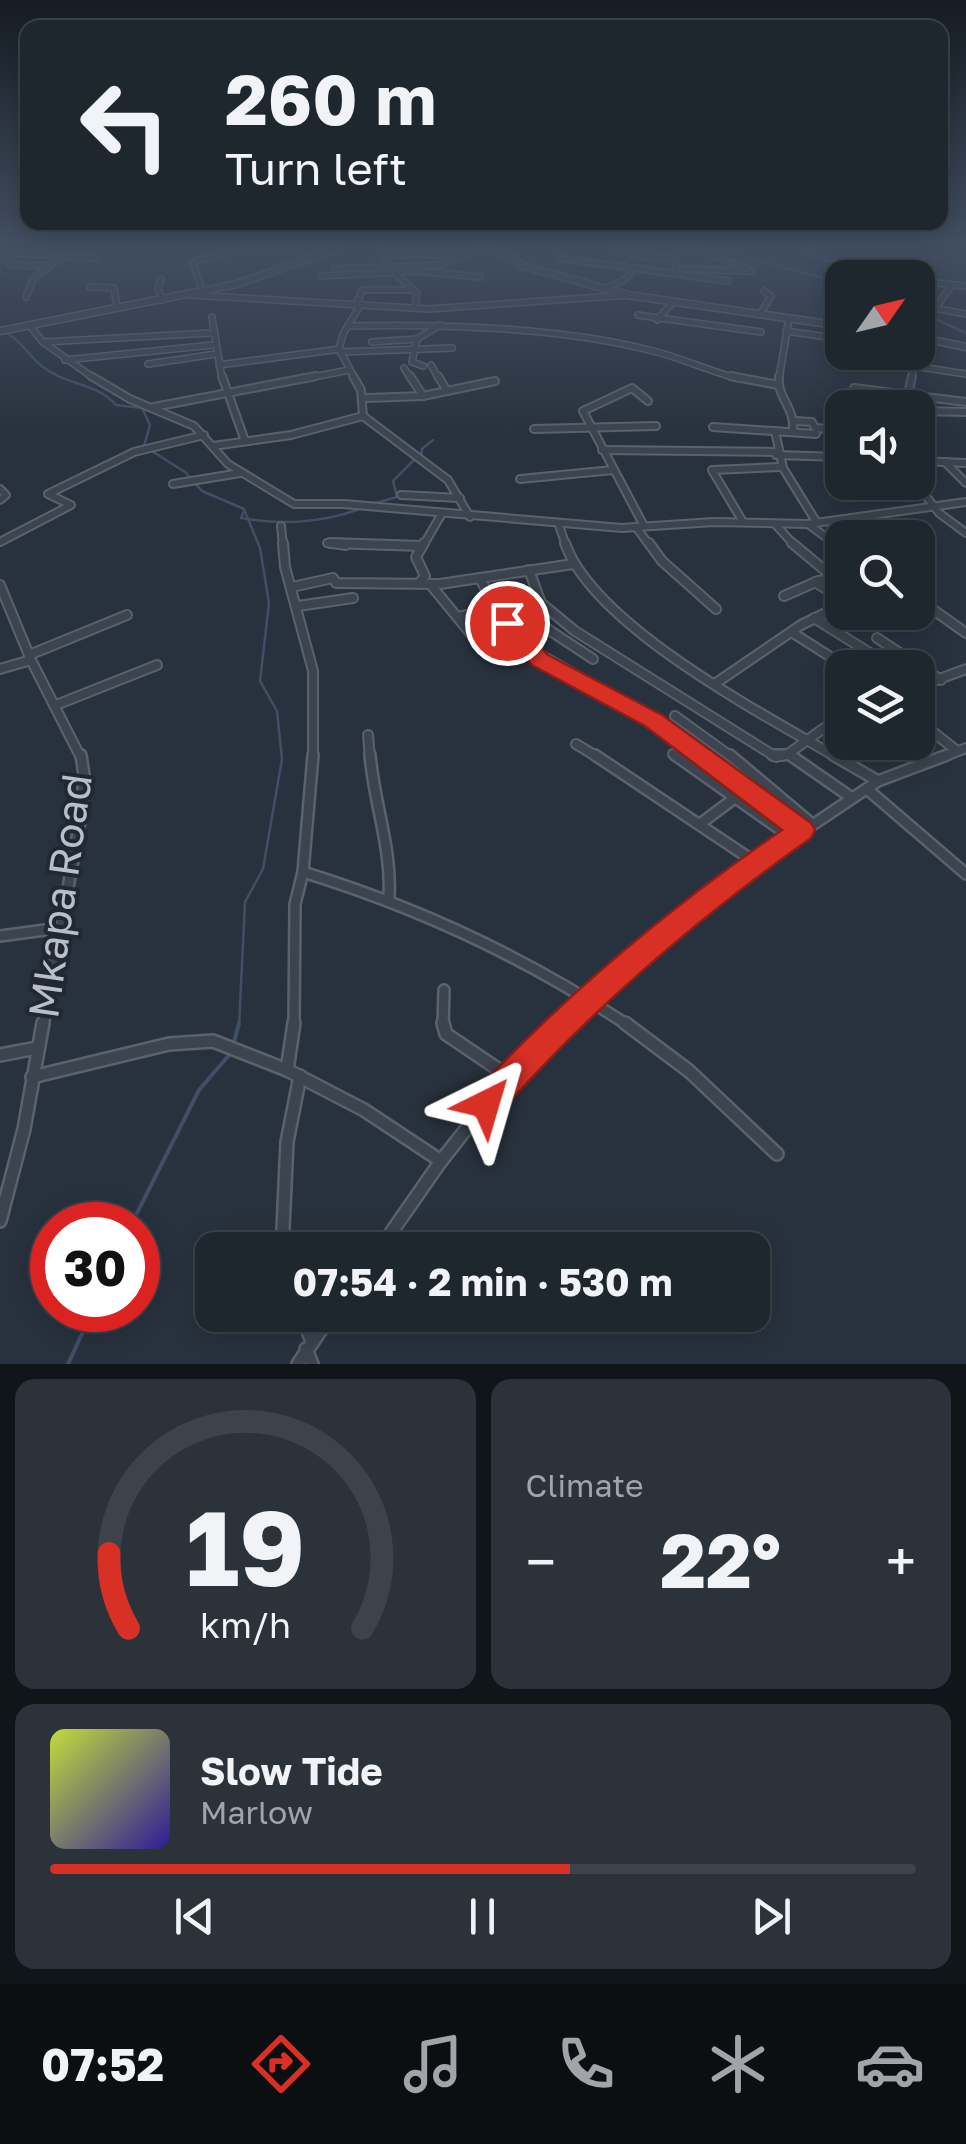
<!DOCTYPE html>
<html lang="en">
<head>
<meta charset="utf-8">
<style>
  body { margin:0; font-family:"Golos Text",sans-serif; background:#2b323a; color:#f1f3f6; height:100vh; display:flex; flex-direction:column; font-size:38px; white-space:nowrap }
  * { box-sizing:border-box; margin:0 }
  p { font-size:32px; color:#a1a5aa }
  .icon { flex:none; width:55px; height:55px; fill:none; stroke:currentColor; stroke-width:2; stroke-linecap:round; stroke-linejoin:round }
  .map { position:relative; height:1364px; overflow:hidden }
  .drawer { display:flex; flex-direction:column; gap:15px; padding:15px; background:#101519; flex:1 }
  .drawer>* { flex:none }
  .top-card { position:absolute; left:20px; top:20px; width:928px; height:210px; border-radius:20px; box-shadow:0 5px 25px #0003,0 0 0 2px #3c434a; background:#1e262e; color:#f1f3f6; overflow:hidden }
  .needle { width:65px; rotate:56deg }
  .tools { position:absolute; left:825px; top:260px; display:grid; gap:20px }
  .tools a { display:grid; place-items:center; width:110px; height:110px; border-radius:20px; background:#1e262e; box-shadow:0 5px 25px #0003,0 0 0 2px #3c434a; font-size:50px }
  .speed { position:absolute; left:30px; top:1202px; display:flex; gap:20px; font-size:50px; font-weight:700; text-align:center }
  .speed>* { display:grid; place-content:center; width:130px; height:130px; border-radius:50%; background:#1e262e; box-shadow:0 5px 25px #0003,0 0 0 2px #3c434a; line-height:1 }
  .speed .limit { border:15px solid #d22; background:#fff; color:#111 }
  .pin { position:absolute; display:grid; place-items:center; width:85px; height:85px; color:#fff; margin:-42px; border:5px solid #fff; border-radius:50%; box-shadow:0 2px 10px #0007 }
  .me { position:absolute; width:110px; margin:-55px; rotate:40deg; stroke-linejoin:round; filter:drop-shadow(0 0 8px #0008) }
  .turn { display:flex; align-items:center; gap:35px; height:210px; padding:0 40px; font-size:45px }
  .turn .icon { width:130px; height:130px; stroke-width:2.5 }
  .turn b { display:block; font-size:70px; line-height:85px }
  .big { font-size:75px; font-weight:700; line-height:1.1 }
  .drawer .tile { flex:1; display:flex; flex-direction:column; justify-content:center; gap:15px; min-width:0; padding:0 35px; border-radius:20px; background:#2b323a }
  .drawer .dial { align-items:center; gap:0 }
  .dial svg { height:260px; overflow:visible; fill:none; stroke:#3c434a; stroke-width:7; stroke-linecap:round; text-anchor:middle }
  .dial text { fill:#f1f3f6; stroke:none }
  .song { display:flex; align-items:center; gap:30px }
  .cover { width:120px; height:120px; border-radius:15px; background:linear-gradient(135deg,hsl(70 70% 55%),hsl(250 70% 35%)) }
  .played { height:10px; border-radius:5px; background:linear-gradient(90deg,#d93025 60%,#3c434a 60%) }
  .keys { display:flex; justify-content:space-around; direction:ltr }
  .heat { display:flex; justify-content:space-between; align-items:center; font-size:55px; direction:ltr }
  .drawer .tiles { flex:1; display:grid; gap:15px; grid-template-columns:1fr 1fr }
  .tile:last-child { grid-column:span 2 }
  .trip { position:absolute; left:195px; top:1232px; width:575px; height:100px; border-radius:20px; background:#1e262e; box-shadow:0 5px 25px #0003,0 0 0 2px #3c434a; font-weight:700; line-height:100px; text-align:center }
  .menu { display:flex; height:160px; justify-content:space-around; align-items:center; background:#0c0f12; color:#a1a5aa }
  .menu .icon { width:70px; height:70px }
  .menu .on { color:#d93025 }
  .menu b { font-size:45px; color:#f1f3f6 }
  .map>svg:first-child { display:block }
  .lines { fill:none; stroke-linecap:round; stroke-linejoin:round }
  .stream-far1 { stroke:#404f66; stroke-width:2.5 }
  .stream { stroke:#404f66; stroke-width:4 }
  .minor-far4-casing { stroke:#5a626c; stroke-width:8 }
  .minor-far3-casing { stroke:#5a626c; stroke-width:10 }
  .minor-far2-casing { stroke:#5a626c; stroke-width:12 }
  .minor-far1-casing { stroke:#5a626c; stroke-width:14 }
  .minor-casing { stroke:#5a626c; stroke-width:16 }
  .tertiary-casing { stroke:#5a626c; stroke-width:9 }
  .minor-far4 { stroke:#3c444f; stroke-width:5 }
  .minor-far3 { stroke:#3c444f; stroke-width:6 }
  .minor-far2 { stroke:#3c444f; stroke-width:8 }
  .minor-far1 { stroke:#3c444f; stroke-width:9 }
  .minor { stroke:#3c444f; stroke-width:11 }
  .tertiary { stroke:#3c444f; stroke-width:6 }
  .route { fill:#d93025; stroke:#8d1f18; stroke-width:2.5 }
  .labels { text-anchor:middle; stroke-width:8; stroke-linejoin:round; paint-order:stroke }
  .near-street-label { font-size:42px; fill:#b8bfc9; stroke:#212834 }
</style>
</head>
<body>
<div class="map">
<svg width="966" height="1364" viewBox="0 0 966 1364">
  <rect width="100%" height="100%" fill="#28323e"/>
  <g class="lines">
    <!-- stream-far1 -->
    <g class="stream-far1">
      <path d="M703,246L842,283"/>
      <path d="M0,264V274"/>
      <path d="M918,311L966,333"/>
      <path d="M7,333C23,342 29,357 43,367C67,386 96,382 116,405L142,408L150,425L144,446L185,472L202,491L244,509L260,548L269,603L260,681L277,711L282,759L263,869L245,902L239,1026"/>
      <path d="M421,456L422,449L433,440"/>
      <path d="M372,504L397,497L393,481L414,460"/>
      <path d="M244,511L241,518C283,525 320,523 360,509"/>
    </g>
    <!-- stream -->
    <g class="stream">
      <path d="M234,1042L239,1023"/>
      <path d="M131,1225L199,1090L230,1054"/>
      <path d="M68,1364L93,1310"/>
    </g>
    <!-- minor-far4 casing -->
    <g class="minor-far4-casing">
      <g id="minor-far4">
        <path d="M381,246L388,267L417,293L415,308"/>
        <path d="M609,246L706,251"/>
        <path d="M811,246L804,251L900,278"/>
        <path d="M705,251L751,271"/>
        <path d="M4,252L94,258"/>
        <path d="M4,252L24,246"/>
        <path d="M383,255L467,254"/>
        <path d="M630,255L674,258L676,268L681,269L751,271"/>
        <path d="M0,256L13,265L49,266"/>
        <path d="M559,258L728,281"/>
        <path d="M440,265L484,247"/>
        <path d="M335,269L441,265"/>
        <path d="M321,276L418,271L480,277"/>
        <path d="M161,279L158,289L163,300"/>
        <path d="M918,281L966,286"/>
        <path d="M90,287L114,288L117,308"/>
        <path d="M607,288L626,279L632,270"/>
        <path d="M203,292L193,264L197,260L250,248L330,250"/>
        <path d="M190,295L429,309L628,295"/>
        <path d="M26,297L33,279L65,254"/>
        <path d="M357,303L362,290H414"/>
        <path d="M933,308L966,314"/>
        <path d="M761,313L771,296L764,291"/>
        <path d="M638,315L761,332"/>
        <path d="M212,317L222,379"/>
        <path d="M657,320L673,302"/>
        <path d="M30,326L43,342L95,379"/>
        <path d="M348,326C442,324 562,327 653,351C682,358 711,372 740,379"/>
        <path d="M786,331L842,339"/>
        <path d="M918,331L952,285"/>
        <path d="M43,342L212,333"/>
        <path d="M372,342L417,339"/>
        <path d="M340,352L452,348"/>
        <path d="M65,360L213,345"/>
        <path d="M148,364L216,354"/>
        <path d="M219,365L340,349"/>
        <path d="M431,365L439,379"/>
        <path d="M423,366L412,362L417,339L440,325"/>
        <path d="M913,366L966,374"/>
        <path d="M404,368L411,379"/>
        <path d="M303,379L349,370"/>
        <path d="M355,379L339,349L343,334L361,304"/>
        <path d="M779,379L789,318"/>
        <path d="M912,379L914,352"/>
      </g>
    </g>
    <!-- minor-far3 casing -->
    <g class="minor-far3-casing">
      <g id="minor-far3">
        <path d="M91,376L130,399L194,426L228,464L294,504H344L622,528L714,522L808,524L966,502"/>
        <path d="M222,376L245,441"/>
        <path d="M353,376L361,390L363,416L448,480L470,517"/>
        <path d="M410,376L423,396"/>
        <path d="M438,376L447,391"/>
        <path d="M731,376L778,385"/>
        <path d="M779,376C776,397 796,408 793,432"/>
        <path d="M854,388L966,402"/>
        <path d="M367,398L423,396L495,381"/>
        <path d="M154,407L316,376"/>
        <path d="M905,408L912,376"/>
        <path d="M918,411L966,412"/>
        <path d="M795,421L812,422L815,428L842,430"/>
        <path d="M713,427L816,434"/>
        <path d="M534,429L656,426"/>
        <path d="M775,431L783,468L817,523"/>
        <path d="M213,446L291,435L363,416"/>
        <path d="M602,450L775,452"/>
        <path d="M776,455L842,457"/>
        <path d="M918,461L966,463"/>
        <path d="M945,462L966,483"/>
        <path d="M520,479L613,470"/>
        <path d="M915,482L939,513L966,533"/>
        <path d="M173,484L240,473"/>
        <path d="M0,489L6,495L0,500"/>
        <path d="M401,495L460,498"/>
        <path d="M743,522L712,470L780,467"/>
        <path d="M775,524L795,546"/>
        <path d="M808,524L838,546"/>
        <path d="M559,525L566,546"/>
        <path d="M281,526L283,546"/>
        <path d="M644,526L583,411L632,388L648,401"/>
        <path d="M636,527L650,546"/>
        <path d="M0,542L71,505L48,494L134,452L204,435"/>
        <path d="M327,543L346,546"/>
        <path d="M423,546L441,515"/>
      </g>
    </g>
    <!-- minor-far2 casing -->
    <g class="minor-far2-casing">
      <g id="minor-far2">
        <path d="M283,543L285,567L313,671V758"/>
        <path d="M330,543L422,546"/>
        <path d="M565,543C594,626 763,714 838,758"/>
        <path d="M649,543L662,561L716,609"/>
        <path d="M792,543L834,578"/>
        <path d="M834,543L842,549"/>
        <path d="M529,570L541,603L575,631L776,757L788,754L842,715"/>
        <path d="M480,578L495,608L530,649L647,716L707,758"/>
        <path d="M420,582L425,576L416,557L424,543"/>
        <path d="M815,582L842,599"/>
        <path d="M430,584L480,645"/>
        <path d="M0,585L31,660L81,758"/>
        <path d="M292,587L333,578L336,583L440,584L573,564"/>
        <path d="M784,596L818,581L842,578"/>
        <path d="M918,599L966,633"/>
        <path d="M519,605L531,618L593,659"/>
        <path d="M298,606L353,598"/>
        <path d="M458,617L540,600"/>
        <path d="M814,618L894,668"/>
        <path d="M793,633L848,668"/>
        <path d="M877,638L941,680"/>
        <path d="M29,655L127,615"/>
        <path d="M0,669L31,660"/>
        <path d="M716,683L801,625L842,605"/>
        <path d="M918,687L966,669"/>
        <path d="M56,705L157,665"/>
        <path d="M675,716L733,758"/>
        <path d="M918,720L957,751"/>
        <path d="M368,735L370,758"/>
        <path d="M576,744L599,758"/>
        <path d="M673,754L678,758"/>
        <path d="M788,754L793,758"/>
        <path d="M940,758L966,748"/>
      </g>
    </g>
    <!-- minor-far1 casing -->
    <g class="minor-far1-casing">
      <g id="minor-far1">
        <path d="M370,755C374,803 392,849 389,897"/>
        <path d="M595,755L755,862"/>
        <path d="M675,755L791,837"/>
        <path d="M704,755L801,831"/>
        <path d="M730,755L812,824"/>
        <path d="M773,755H784"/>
        <path d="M790,755L852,798"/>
        <path d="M833,755L878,781"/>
        <path d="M867,789L966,874"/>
        <path d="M700,824L736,797"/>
        <path d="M303,872C420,908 527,958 629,1026"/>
        <path d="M0,936L60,928"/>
        <path d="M43,1026L81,816L84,775L81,755"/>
        <path d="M294,1026L295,904L303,872L313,755"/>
        <path d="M443,1026L444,990"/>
        <path d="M565,1026L732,879L878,781L947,755"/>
      </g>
    </g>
    <!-- minor casing -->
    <g class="minor-casing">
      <g id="minor">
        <path d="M443,1023L446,1034L508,1076"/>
        <path d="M625,1023L689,1071L777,1154"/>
        <path d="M0,1055L37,1048"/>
        <path d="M287,1070L294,1023"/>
        <path d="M32,1077L169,1044L213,1041L287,1070L364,1110L441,1161"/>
        <path d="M0,1221L24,1129L43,1023"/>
        <path d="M282,1250L287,1142L300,1076"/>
        <path d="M379,1250L441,1161L508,1076L568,1023"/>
        <path d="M301,1315L312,1341"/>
        <path d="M306,1349L312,1364"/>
        <path d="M298,1364L331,1315"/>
      </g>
    </g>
    <!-- tertiary casing -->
    <g class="tertiary-casing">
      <g id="tertiary">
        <path d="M479,246L510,256L524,266L628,295L842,326"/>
        <path d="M0,331L237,284L345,246"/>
        <path d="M918,337L966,347"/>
      </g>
    </g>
    <!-- minor-far4 -->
    <use href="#minor-far4" class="minor-far4"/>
    <!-- minor-far3 -->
    <use href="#minor-far3" class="minor-far3"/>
    <!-- minor-far2 -->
    <use href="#minor-far2" class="minor-far2"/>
    <!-- minor-far1 -->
    <use href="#minor-far1" class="minor-far1"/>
    <!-- minor -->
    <use href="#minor" class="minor"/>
    <!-- tertiary -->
    <use href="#tertiary" class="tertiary"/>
  </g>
  <!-- sky -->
  <linearGradient id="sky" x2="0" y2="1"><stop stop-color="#161c22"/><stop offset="0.56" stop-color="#424f63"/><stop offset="1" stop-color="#424f63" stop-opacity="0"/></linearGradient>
  <rect width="966" height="436" fill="url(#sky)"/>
  <!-- route -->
  <path class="route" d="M507,617L515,619L548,655L662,715L811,823L815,830L811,838C698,918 589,1011 497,1116L486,1120L474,1116L469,1104L474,1093C565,995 672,906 782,830L645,726L532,665L496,623Z"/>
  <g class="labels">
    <!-- near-street labels -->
    <g class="near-street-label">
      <text transform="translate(60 896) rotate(-82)" y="15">Mkapa Road</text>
    </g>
  </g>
</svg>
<div class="tools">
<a><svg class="needle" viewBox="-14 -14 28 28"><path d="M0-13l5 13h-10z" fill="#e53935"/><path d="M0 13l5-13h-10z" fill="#a1a5aa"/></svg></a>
<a><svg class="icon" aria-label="sound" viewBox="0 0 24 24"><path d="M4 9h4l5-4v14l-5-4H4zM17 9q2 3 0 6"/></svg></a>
<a><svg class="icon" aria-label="search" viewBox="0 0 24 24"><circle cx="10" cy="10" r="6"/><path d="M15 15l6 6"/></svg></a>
<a><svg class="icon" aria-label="layers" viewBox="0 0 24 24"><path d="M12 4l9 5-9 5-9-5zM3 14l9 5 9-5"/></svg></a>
</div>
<div class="speed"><div class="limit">30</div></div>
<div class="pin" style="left:507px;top:623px;background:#d93025"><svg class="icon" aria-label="arrive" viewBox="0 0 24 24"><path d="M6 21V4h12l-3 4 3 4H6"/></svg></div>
<svg class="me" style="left:486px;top:1104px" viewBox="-20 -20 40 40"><path d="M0-17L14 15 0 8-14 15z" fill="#d93025" stroke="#fff" stroke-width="4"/></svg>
<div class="trip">07:54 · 2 min · 530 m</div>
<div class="top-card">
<div class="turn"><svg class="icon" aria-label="left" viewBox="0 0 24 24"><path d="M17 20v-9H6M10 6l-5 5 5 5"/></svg><div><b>260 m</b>Turn left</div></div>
</div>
</div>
<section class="drawer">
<div class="tiles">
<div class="tile dial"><svg viewBox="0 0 100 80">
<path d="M14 69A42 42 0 1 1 86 69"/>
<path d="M14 69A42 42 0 0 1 8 46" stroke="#d93025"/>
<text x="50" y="56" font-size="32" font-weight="700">19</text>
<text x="50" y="72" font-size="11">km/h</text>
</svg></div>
<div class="tile"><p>Climate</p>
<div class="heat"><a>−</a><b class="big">22°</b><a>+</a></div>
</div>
<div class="tile">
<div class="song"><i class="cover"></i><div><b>Slow Tide</b><p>Marlow</p></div></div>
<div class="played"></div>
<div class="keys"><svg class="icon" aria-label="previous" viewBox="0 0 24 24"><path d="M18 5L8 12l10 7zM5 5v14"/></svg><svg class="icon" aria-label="pause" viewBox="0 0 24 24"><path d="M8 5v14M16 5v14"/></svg><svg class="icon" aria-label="next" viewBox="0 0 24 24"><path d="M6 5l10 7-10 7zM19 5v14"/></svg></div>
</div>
</div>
</section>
<nav class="menu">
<b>07:52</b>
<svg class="icon on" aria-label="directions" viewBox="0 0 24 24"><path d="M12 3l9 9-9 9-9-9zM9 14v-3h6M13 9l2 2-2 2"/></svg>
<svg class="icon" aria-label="music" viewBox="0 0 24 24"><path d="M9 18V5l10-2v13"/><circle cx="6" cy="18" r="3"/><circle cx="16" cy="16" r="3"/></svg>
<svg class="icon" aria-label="phone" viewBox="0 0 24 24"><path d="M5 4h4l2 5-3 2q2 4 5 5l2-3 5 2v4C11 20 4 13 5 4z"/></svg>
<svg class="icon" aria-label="climate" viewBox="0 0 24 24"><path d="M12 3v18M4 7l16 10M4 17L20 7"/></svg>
<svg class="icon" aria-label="car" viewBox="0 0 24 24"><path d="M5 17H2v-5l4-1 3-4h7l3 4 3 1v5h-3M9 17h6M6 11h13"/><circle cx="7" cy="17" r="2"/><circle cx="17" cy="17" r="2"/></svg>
</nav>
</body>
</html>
